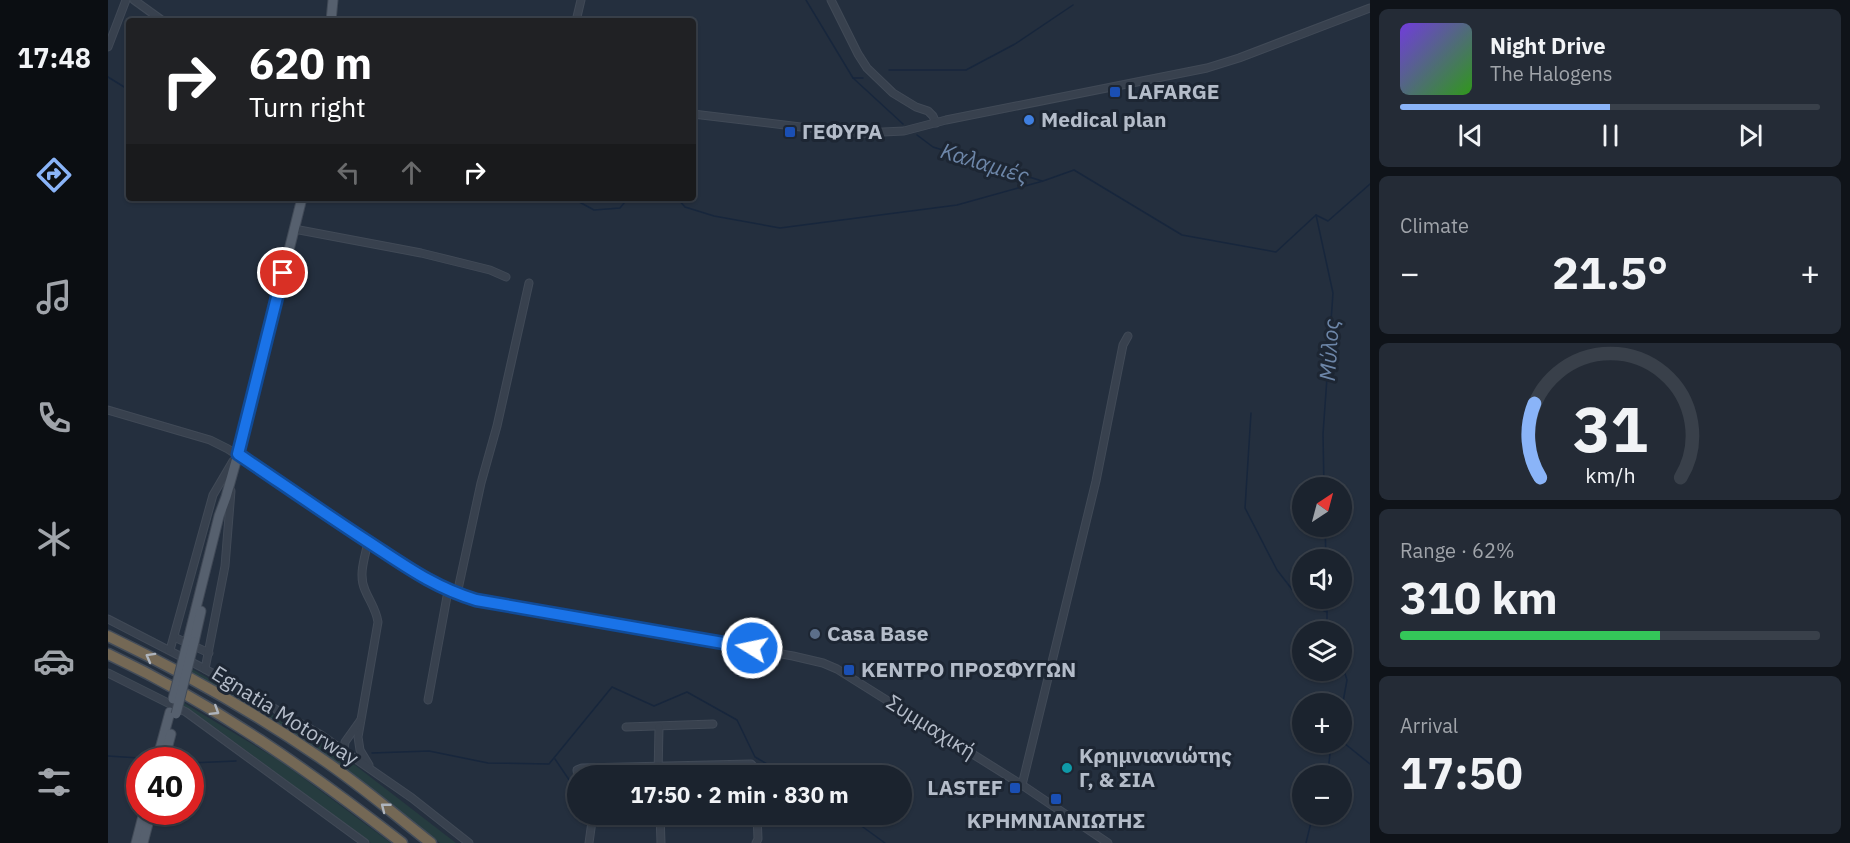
<!DOCTYPE html>
<html lang="en">
<head>
<meta charset="utf-8">
<style>
  body { margin:0; font-family:"IBM Plex Sans",sans-serif; background:#242b36; color:#f1f3f6; height:100vh; display:flex; flex-direction:column; font-size:22px; white-space:nowrap }
  * { box-sizing:border-box; margin:0 }
  p { font-size:20px; color:#a0a4aa }
  .icon { flex:none; width:33px; height:33px; fill:none; stroke:currentColor; stroke-width:2; stroke-linecap:round; stroke-linejoin:round }
  .map { position:relative; flex:1; overflow:hidden }
  .sheet { display:flex; flex-direction:column; gap:9px; padding:9px; background:#0f1319; width:480px }
  .sheet>* { flex:none }
  .guide { position:absolute; left:18px; top:18px; width:570px; height:183px; border-radius:6px; box-shadow:0 2px 4px #0004,0 0 0 2px #39404a; background:#202124; color:#fff; overflow:hidden }
  .needle { width:39px; rotate:36deg }
  .buttons { position:absolute; left:1184px; top:477px; display:grid; gap:12px }
  .buttons a { display:grid; place-items:center; width:60px; height:60px; border-radius:50%; background:#1b232e; box-shadow:0 2px 4px #0004,0 0 0 2px #39404a; font-size:30px }
  .speed { position:absolute; left:18px; top:747px; display:flex; gap:12px; font-size:30px; font-weight:700; text-align:center }
  .speed>* { display:grid; place-content:center; width:78px; height:78px; border-radius:50%; background:#1b232e; box-shadow:0 2px 4px #0004,0 0 0 2px #39404a; line-height:1 }
  .speed .limit { border:9px solid #d22; background:#fff; color:#111 }
  .pin { position:absolute; display:grid; place-items:center; width:51px; height:51px; color:#fff; margin:-26px; border:3px solid #fff; border-radius:50%; box-shadow:0 2px 6px #0007 }
  .me { position:absolute; width:66px; margin:-33px; rotate:280deg; stroke-linejoin:round; filter:drop-shadow(0 0 4px #0008) }
  .turn { display:flex; align-items:center; gap:21px; height:126px; padding:0 24px; font-size:27px }
  .turn .icon { width:78px; height:78px; stroke-width:2.5 }
  .turn b { display:block; font-size:42px; line-height:51px }
  .lanes { display:flex; align-items:center; height:57px; padding:0 24px; background:#0003; justify-content:center; gap:30px; direction:ltr }
  .lanes .off { opacity:.35 }
  .big { font-size:45px; font-weight:700; line-height:1.1 }
  .sheet .widget { flex:1; display:flex; flex-direction:column; justify-content:center; gap:9px; min-width:0; padding:0 21px; border-radius:9px; background:#242b36 }
  .sheet .dial { align-items:center; gap:0 }
  .dial svg { height:156px; overflow:visible; fill:none; stroke:#39404a; stroke-width:7; stroke-linecap:round; text-anchor:middle }
  .dial text { fill:#f1f3f6; stroke:none }
  .song { display:flex; align-items:center; gap:18px }
  .cover { width:72px; height:72px; border-radius:9px; background:linear-gradient(135deg,hsl(260 70% 55%),hsl(110 70% 35%)) }
  .played { height:6px; border-radius:3px; background:linear-gradient(90deg,#8ab4f8 50%,#39404a 50%) }
  .keys { display:flex; justify-content:space-around; direction:ltr }
  .heat { display:flex; justify-content:space-between; align-items:center; font-size:33px; direction:ltr }
  .charge { height:9px; border-radius:4px; background:linear-gradient(90deg,#34c759 62%,#39404a 0) }
  .trip { position:absolute; left:459px; top:765px; width:345px; height:60px; border-radius:30px; background:#1b232e; box-shadow:0 2px 4px #0004,0 0 0 2px #39404a; font-weight:700; line-height:60px; text-align:center }
  main { display:flex; flex:1; min-height:0 }
  .tabs { display:flex; flex-direction:column; width:108px; justify-content:space-around; align-items:center; background:#0b0e12; color:#a0a4aa }
  .tabs .icon { width:42px; height:42px }
  .tabs .on { color:#8ab4f8 }
  .tabs b { font-size:27px; color:#f1f3f6 }
  .map>svg:first-child { display:block }
  .green { fill:#263c3f }
  .lines { fill:none; stroke-linecap:round; stroke-linejoin:round }
  .stream { stroke:#17263c; stroke-width:1.5 }
  .minor-casing { stroke:#414a57; stroke-width:9 }
  .major-casing { stroke:#414a57; stroke-width:11 }
  .highway-casing { stroke:#434c59; stroke-width:13 }
  .minor { stroke:#38414e; stroke-width:7 }
  .major { stroke:#56606e; stroke-width:9 }
  .highway { stroke:#746855; stroke-width:10 }
  .major-bridge-casing { stroke:#414a57; stroke-width:11; stroke-linecap:butt }
  .major-bridge { stroke:#56606e; stroke-width:9 }
  .oneway { stroke:#aeb4bd }
  .route-casing { stroke:#114b97; stroke-width:15 }
  .route { stroke:#1a73e8; stroke-width:10 }
  .transit-dot { fill:#1a4fb4; stroke:#1d2633; stroke-width:2 }
  .shop-dot { fill:#3f7fe0; stroke:#1d2633; stroke-width:2 }
  .service-dot { fill:#5c6f8a; stroke:#1d2633; stroke-width:2 }
  .culture-dot { fill:#0f9aa8; stroke:#1d2633; stroke-width:2 }
  .labels { text-anchor:middle; stroke-width:6; stroke-linejoin:round; paint-order:stroke }
  .poi-label { font-size:21px; font-weight:bold; fill:#b4bcc9; stroke:#1d2633; text-anchor:start }
  .street-label { font-size:21px; fill:#b4bcc9; stroke:#1d2633 }
  .water-label { font-size:22px; font-style:italic; fill:#6d86a8; stroke:#1d2633 }
</style>
</head>
<body>
<main>
<nav class="tabs">
<b>17:48</b>
<svg class="icon on" aria-label="directions" viewBox="0 0 24 24"><path d="M12 3l9 9-9 9-9-9zM9 14v-3h6M13 9l2 2-2 2"/></svg>
<svg class="icon" aria-label="music" viewBox="0 0 24 24"><path d="M9 18V5l10-2v13"/><circle cx="6" cy="18" r="3"/><circle cx="16" cy="16" r="3"/></svg>
<svg class="icon" aria-label="phone" viewBox="0 0 24 24"><path d="M5 4h4l2 5-3 2q2 4 5 5l2-3 5 2v4C11 20 4 13 5 4z"/></svg>
<svg class="icon" aria-label="climate" viewBox="0 0 24 24"><path d="M12 3v18M4 7l16 10M4 17L20 7"/></svg>
<svg class="icon" aria-label="car" viewBox="0 0 24 24"><path d="M5 17H2v-5l4-1 3-4h7l3 4 3 1v5h-3M9 17h6M6 11h13"/><circle cx="7" cy="17" r="2"/><circle cx="17" cy="17" r="2"/></svg>
<svg class="icon" aria-label="filters" viewBox="0 0 24 24"><path d="M4 7h16M4 17h16"/><circle cx="9" cy="7" r="2"/><circle cx="15" cy="17" r="2"/></svg>
</nav>
<div class="map">
<svg width="1262" height="843" viewBox="0 0 1262 843">
  <rect width="100%" height="100%" fill="#242f3e"/>
  <!-- green -->
  <g class="green">
    <path d="M84,669L230,752L348,843H332L223,759L82,675Z"/>
    <path d="M76,703L174,762L283,843H263L106,727L75,709Z"/>
  </g>
  <g class="lines">
    <!-- stream -->
    <g class="stream">
      <path d="M698,0L745,78L795,124"/>
      <path d="M781,70H858L907,44L965,5"/>
      <path d="M0,77L21,90"/>
      <path d="M745,78H755"/>
      <path d="M809,135L825,147L934,181"/>
      <path d="M464,198L486,210L512,208L520,198"/>
      <path d="M569,198L577,207L606,216L672,228L849,205L935,181L966,170L1074,235L1168,252L1208,215L1220,221L1262,184"/>
      <path d="M1208,215L1225,293L1215,434L1216,488"/>
      <path d="M1143,413L1137,508L1169,570L1193,601L1219,612"/>
      <path d="M1217,526L1218,560"/>
      <path d="M1219,598V620L1223,632"/>
      <path d="M1233,661L1239,680L1233,713"/>
      <path d="M1233,733L1236,743L1262,764"/>
      <path d="M264,753L321,751L380,763L441,764L504,687L546,706L579,692L629,720L647,757L680,776"/>
      <path d="M0,756L31,758"/>
      <path d="M447,759L470,793"/>
      <path d="M82,763L128,761"/>
      <path d="M1218,776C1222,765 1221,754 1224,742"/>
      <path d="M478,814L479,818"/>
      <path d="M737,814L777,843"/>
      <path d="M1198,843L1205,814"/>
    </g>
    <!-- minor casing -->
    <g class="minor-casing">
      <g id="minor">
        <path d="M26,0L55,21"/>
        <path d="M723,0L750,54L759,68L785,93L808,107L820,111L825,116L828,123"/>
        <path d="M468,21L473,0"/>
        <path d="M0,47L18,0"/>
        <path d="M585,114L701,128L754,133L796,131L838,120L1099,68L1131,58L1262,8"/>
        <path d="M186,229L313,253L382,270L398,277"/>
        <path d="M0,410L102,440L120,449L300,568C322,582 343,592 368,600L685,656L715,663L729,669L914,785L1000,843"/>
        <path d="M260,542C257,557 250,575 257,590C262,602 268,609 270,622L250,737L252,750L261,765"/>
        <path d="M349,594L373,483L389,426L421,283"/>
        <path d="M0,619L97,669L213,735L304,798L361,843"/>
        <path d="M66,637L101,653"/>
        <path d="M62,650L105,495L125,461"/>
        <path d="M97,669L117,566L123,491"/>
        <path d="M0,673L78,712L257,843"/>
        <path d="M320,700L340,591"/>
        <path d="M518,727L605,724"/>
        <path d="M236,750L237,742L252,721"/>
        <path d="M550,776L551,727"/>
        <path d="M470,777L469,770L474,768L643,764L647,768V776"/>
        <path d="M914,785L988,481L1015,345L1020,336"/>
        <path d="M552,814L553,843"/>
        <path d="M481,843L485,814"/>
        <path d="M648,843L650,839L649,814"/>
      </g>
    </g>
    <!-- major casing -->
    <g class="major-casing">
      <g id="major">
        <path d="M223,21L225,0"/>
        <path d="M80,640L111,516L118,497L130,454L194,198"/>
        <path d="M86,642L93,611"/>
        <path d="M49,760L62,712"/>
        <path d="M56,760L63,734"/>
        <path d="M28,843L36,812"/>
        <path d="M35,843L43,812"/>
      </g>
    </g>
    <!-- highway casing -->
    <g class="highway-casing">
      <g id="highway">
        <path d="M0,636C73,671 144,711 211,757C250,783 286,814 323,843"/>
        <path d="M0,654C108,705 200,770 294,843"/>
      </g>
    </g>
    <!-- minor -->
    <use href="#minor" class="minor"/>
    <!-- major -->
    <use href="#major" class="major"/>
    <!-- highway -->
    <use href="#highway" class="highway"/>
    <!-- major-bridge casing -->
    <g class="major-bridge-casing">
      <g id="major-bridge">
        <path d="M65,699L80,640"/>
        <path d="M68,714L86,642"/>
      </g>
    </g>
    <!-- major-bridge -->
    <use href="#major-bridge" class="major-bridge"/>
  </g>
  <!-- one-way arrows -->
  <defs><path id="oneway-chevron" d="M-2-3.5L2.5 0L-2 3.5" fill="none" stroke-width="1.6" stroke-linecap="round" stroke-linejoin="round" transform="scale(1.5)"/></defs>
  <g class="oneway">
    <use href="#oneway-chevron" transform="translate(42 657) rotate(-151)"/>
    <use href="#oneway-chevron" transform="translate(107 711) rotate(32)"/>
    <use href="#oneway-chevron" transform="translate(277 807) rotate(-142)"/>
  </g>
  <g class="lines">
    <!-- route casing -->
    <g class="route-casing">
      <path id="route" d="M175,273L130,454C173,483 216,513 259,541C296,565 325,587 368,600L644,648"/>
    </g>
    <!-- route -->
    <use href="#route" class="route"/>
  </g>
  <!-- markers -->
  <g class="transit-dot">
    <rect x="1001" y="86" width="12" height="12" rx="3"/>
    <rect x="676" y="126" width="12" height="12" rx="3"/>
    <rect x="735" y="664" width="12" height="12" rx="3"/>
    <rect x="901" y="782" width="12" height="12" rx="3"/>
    <rect x="942" y="793" width="12" height="12" rx="3"/>
  </g>
  <circle class="shop-dot" cx="921" cy="120" r="6"/>
  <circle class="service-dot" cx="707" cy="634" r="6"/>
  <circle class="culture-dot" cx="959" cy="768" r="6"/>
  <g class="labels">
    <!-- poi labels -->
    <g class="poi-label">
      <text x="1019" y="99">LAFARGE</text>
      <text x="933" y="127">Medical plan</text>
      <text x="694" y="139">ΓΕΦΥΡΑ</text>
      <text x="719" y="641">Casa Base</text>
      <text x="753" y="677">ΚΕΝΤΡΟ ΠΡΟΣΦΥΓΩΝ</text>
      <text x="971" y="763">Κρημνιανιώτης<tspan x="971" dy="24">Γ, &amp; ΣΙΑ</tspan></text>
      <text x="895" y="795" text-anchor="end">LASTEF</text>
      <text x="948" y="828" text-anchor="middle">ΚΡΗΜΝΙΑΝΙΩΤΗΣ</text>
    </g>
    <!-- street labels -->
    <g class="street-label">
      <text transform="translate(177 716) rotate(32)" y="7">Egnatia Motorway</text>
      <text transform="translate(823 727) rotate(32)" y="7">Συμμαχική</text>
    </g>
    <!-- water labels -->
    <g class="water-label">
      <text transform="translate(877 163) rotate(17)" y="8">Καλαμιές</text>
      <text transform="translate(1221 350) rotate(-86)" y="8">Μύλος</text>
    </g>
  </g>
</svg>
<div class="buttons">
<a><svg class="needle" viewBox="-14 -14 28 28"><path d="M0-13l5 13h-10z" fill="#e53935"/><path d="M0 13l5-13h-10z" fill="#a0a4aa"/></svg></a>
<a><svg class="icon" aria-label="sound" viewBox="0 0 24 24"><path d="M4 9h4l5-4v14l-5-4H4zM17 9q2 3 0 6"/></svg></a>
<a><svg class="icon" aria-label="layers" viewBox="0 0 24 24"><path d="M12 4l9 5-9 5-9-5zM3 14l9 5 9-5"/></svg></a>
<a>+</a>
<a>−</a>
</div>
<div class="speed"><div class="limit">40</div></div>
<div class="pin" style="left:175px;top:273px;background:#d93025"><svg class="icon" aria-label="arrive" viewBox="0 0 24 24"><path d="M6 21V4h12l-3 4 3 4H6"/></svg></div>
<svg class="me" style="left:644px;top:648px" viewBox="-20 -20 40 40"><circle r="17" fill="#1a73e8" stroke="#fff" stroke-width="3"/><path d="M0-11L8 9 0 5-8 9z" fill="#fff"/></svg>
<div class="trip">17:50 · 2 min · 830 m</div>
<div class="guide">
<div class="turn"><svg class="icon" aria-label="right" viewBox="0 0 24 24"><path d="M7 20v-9h11M14 6l5 5-5 5"/></svg><div><b>620 m</b>Turn right</div></div>
<div class="lanes"><svg class="icon off" aria-label="left" viewBox="0 0 24 24"><path d="M17 20v-9H6M10 6l-5 5 5 5"/></svg><svg class="icon off" aria-label="ahead" viewBox="0 0 24 24"><path d="M12 20V5M6 11l6-6 6 6"/></svg><svg class="icon" aria-label="right" viewBox="0 0 24 24"><path d="M7 20v-9h11M14 6l5 5-5 5"/></svg></div>
</div>
</div>
<section class="sheet">
<div class="widget">
<div class="song"><i class="cover"></i><div><b>Night Drive</b><p>The Halogens</p></div></div>
<div class="played"></div>
<div class="keys"><svg class="icon" aria-label="previous" viewBox="0 0 24 24"><path d="M18 5L8 12l10 7zM5 5v14"/></svg><svg class="icon" aria-label="pause" viewBox="0 0 24 24"><path d="M8 5v14M16 5v14"/></svg><svg class="icon" aria-label="next" viewBox="0 0 24 24"><path d="M6 5l10 7-10 7zM19 5v14"/></svg></div>
</div>
<div class="widget"><p>Climate</p>
<div class="heat"><a>−</a><b class="big">21.5°</b><a>+</a></div>
</div>
<div class="widget dial"><svg viewBox="0 0 100 80">
<path d="M14 69A42 42 0 1 1 86 69"/>
<path d="M14 69A42 42 0 0 1 11 31" stroke="#8ab4f8"/>
<text x="50" y="56" font-size="32" font-weight="700">31</text>
<text x="50" y="72" font-size="11">km/h</text>
</svg></div>
<div class="widget"><p>Range · 62%</p><b class="big">310 km</b><div class="charge"></div></div>
<div class="widget"><p>Arrival</p><b class="big">17:50</b></div>
</section>
</main>
</body>
</html>
